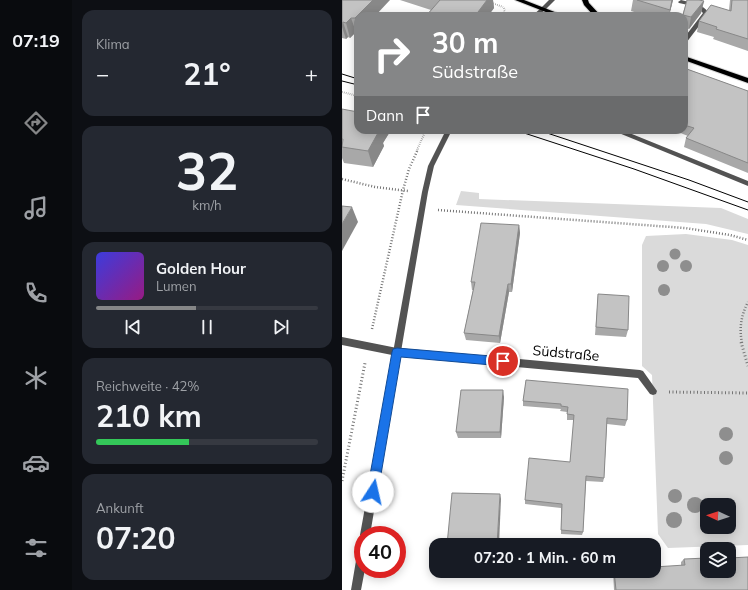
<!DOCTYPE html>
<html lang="de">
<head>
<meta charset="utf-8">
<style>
  body { margin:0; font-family:Mulish,sans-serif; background:#242831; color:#f1f3f6; height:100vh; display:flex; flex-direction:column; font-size:15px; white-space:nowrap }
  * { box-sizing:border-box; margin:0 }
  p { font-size:13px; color:#9ea1a6 }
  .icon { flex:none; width:22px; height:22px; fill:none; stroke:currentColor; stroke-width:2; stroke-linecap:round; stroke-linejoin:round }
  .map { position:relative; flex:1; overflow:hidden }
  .panel { display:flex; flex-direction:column; gap:10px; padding:10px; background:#0d0f14; width:270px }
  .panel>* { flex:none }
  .banner { position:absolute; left:12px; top:12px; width:334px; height:122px; border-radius:12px; box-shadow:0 2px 10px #0003; background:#858687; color:#fff; overflow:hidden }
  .needle { width:26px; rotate:273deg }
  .tools { position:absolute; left:358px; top:498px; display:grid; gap:8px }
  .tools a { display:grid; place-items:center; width:36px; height:36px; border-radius:8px; background:#171b24; box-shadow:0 2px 10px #0003; font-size:20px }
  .speed { position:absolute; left:12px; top:526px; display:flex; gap:8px; font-size:20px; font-weight:700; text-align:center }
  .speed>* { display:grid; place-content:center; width:52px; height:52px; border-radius:50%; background:#171b24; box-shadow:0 2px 10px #0003; line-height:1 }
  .speed .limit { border:6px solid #d22; background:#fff; color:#111 }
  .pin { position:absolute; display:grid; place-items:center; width:34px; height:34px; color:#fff; margin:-17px; border:2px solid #fff; border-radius:50%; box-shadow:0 1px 4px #0007 }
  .me { position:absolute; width:44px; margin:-22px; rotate:10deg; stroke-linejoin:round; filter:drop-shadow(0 0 3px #0008) }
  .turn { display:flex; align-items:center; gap:14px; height:84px; padding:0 12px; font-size:18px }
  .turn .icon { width:52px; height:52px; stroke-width:2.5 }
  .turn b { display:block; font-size:28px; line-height:34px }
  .then { display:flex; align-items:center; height:38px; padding:0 12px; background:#0003; gap:8px; font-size:15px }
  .big { font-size:30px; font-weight:700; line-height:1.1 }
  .panel .card { flex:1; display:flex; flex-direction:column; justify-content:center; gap:6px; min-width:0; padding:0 14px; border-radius:12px; background:#242831 }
  .panel .dial { align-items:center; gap:0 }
  .dial b { font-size:52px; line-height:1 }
  .song { display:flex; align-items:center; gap:12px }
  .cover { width:48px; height:48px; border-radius:6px; background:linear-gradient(135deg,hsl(240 70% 55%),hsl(310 70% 35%)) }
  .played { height:4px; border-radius:2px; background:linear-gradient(90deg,#858687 45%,#363941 45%) }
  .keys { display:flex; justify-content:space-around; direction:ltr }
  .heat { display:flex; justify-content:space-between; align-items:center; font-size:22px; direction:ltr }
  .charge { height:6px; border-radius:3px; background:linear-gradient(90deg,#34c759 42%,#363941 0) }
  .trip { position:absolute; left:87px; top:538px; width:232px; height:40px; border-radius:12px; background:#171b24; box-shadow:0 2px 10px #0003; font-weight:700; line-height:40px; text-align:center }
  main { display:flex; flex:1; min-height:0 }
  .tab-bar { display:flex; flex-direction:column; width:72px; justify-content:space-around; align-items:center; background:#090b0e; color:#9ea1a6 }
  .tab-bar .icon { width:28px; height:28px }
  .tab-bar .on { color:#858687 }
  .tab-bar b { font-size:18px; color:#f1f3f6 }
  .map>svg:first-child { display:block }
  .green { fill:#dadada; fill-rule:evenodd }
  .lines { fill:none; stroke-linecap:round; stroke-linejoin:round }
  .primary-casing { stroke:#dbdbdb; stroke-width:2 }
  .path-far2 { stroke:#757575; stroke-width:2; stroke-dasharray:0.5 1.5; stroke-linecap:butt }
  .path-far1 { stroke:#757575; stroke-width:2.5; stroke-dasharray:1 2; stroke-linecap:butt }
  .path { stroke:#757575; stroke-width:3; stroke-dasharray:1 2.5; stroke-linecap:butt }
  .service { fill:#535353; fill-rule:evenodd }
  .minor { fill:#535353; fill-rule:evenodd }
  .tertiary { fill:#535353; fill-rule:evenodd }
  .primary { fill:#000; fill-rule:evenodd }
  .tram { stroke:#000; stroke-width:1 }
  .tree { fill:#8e8e8e }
  .wall { fill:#a8a8a8 }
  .shaded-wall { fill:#888 }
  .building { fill:#c3c3c3; stroke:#888 }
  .route { fill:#1a73e8; stroke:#114b97 }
  .labels { text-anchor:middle; stroke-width:4; stroke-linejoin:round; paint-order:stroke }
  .street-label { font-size:14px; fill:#000; stroke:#fff }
</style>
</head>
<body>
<main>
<nav class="tab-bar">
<b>07:19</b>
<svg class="icon on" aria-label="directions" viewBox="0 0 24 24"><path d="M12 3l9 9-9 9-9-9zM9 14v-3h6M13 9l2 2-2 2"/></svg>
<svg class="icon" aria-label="music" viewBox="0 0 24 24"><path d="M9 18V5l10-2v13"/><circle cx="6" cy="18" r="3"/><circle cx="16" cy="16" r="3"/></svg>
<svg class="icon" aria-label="phone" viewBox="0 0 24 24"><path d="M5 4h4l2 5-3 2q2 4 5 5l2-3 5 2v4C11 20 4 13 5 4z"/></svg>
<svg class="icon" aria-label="climate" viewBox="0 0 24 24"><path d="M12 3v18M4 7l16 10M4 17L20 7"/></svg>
<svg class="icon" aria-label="car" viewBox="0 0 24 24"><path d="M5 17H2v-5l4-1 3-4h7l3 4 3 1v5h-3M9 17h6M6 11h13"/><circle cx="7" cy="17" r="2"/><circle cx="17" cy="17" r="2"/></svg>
<svg class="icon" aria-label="filters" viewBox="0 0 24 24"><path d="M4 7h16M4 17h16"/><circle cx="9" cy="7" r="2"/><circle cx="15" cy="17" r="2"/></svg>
</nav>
<section class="panel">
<div class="card"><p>Klima</p>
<div class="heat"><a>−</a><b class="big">21°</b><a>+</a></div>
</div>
<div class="card dial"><b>32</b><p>km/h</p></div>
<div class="card">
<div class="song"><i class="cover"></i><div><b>Golden Hour</b><p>Lumen</p></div></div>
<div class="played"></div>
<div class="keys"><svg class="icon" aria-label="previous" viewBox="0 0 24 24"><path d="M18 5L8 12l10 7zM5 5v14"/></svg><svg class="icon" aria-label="pause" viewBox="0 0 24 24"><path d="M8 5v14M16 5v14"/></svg><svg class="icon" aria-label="next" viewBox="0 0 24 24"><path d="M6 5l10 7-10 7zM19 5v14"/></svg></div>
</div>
<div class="card"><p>Reichweite · 42%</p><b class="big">210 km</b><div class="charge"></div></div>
<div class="card"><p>Ankunft</p><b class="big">07:20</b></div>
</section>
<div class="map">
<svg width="406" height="590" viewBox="0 0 406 590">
  <rect width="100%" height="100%" fill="#fff"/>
  <!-- green -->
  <g class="green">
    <path d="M119,191L137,193V199L379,208L406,219V234L364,224L114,205Z"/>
    <path d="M344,234L390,240L406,245V545L326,548L316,534L310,375L300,366V245L304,236ZM365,505H387V527H365Z"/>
  </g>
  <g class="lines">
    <!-- primary casing -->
    <g class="primary-casing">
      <g id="primary">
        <path d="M173,0H182L223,16H214Z"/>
        <path d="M240,0H246L247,3L259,16H252L242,5Z"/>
        <path d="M342,56L406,78V83L342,60Z"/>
      </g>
    </g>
    <!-- path-far2 -->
    <g class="path-far2">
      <path d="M142,0L161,7"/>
      <path d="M161,16L163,11L162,8"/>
      <path d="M0,92L16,96"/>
      <path d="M75,150L84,130"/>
    </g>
    <!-- path-far1 -->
    <g class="path-far1">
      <path d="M0,179L33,187L66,191"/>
      <path d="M96,210L343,228L388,235L406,240"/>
      <path d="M30,329L61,190L67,169L76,149"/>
      <path d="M400,343C397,328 399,316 406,302"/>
    </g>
    <!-- path -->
    <g class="path">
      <path d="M399,342L406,366"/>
      <path d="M327,392L406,393"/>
      <path d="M0,481L23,363"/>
    </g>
    <!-- service -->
    <g class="service">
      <path d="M339,0C350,3 360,3 367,13L344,43L342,44V38L361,13L355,7L337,3L336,2Z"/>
      <path d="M271,130H280L406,181V186L272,131Z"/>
    </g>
    <!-- minor -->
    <g class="minor">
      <path d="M207,0H213L203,10H199V8Z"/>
      <path d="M0,337L55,348L298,370L301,371L315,391L314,394L311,395L308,394L296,378L55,356L0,345Z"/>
    </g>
    <!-- tertiary -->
    <g class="tertiary">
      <path d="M199,8L204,9L196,16H190Z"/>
      <path d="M104,130H110L92,166L86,192L28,535H21V539L18,535L80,192L86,166Z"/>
      <path d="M21,544V569H23L19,590H9L16,549L17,545Z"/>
    </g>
    <!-- primary -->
    <use href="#primary" class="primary"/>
    <!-- tram -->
    <g class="tram">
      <path d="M0,74L16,79"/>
      <path d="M0,81L16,85"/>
      <path d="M173,130L292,169L406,210"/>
      <path d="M196,130L347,180L406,202"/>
    </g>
  </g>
  <!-- trees -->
  <g class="tree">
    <circle cx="333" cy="254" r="5.5"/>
    <circle cx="321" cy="266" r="6"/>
    <circle cx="344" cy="266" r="6"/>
    <circle cx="322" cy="290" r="6"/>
    <circle cx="384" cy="434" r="7"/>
    <circle cx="384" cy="458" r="7"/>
    <circle cx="333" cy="496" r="7"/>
    <circle cx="353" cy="505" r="8"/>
    <circle cx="332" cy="520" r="8"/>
  </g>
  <!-- wall -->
  <g class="wall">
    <path d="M0,0L16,16V33L14,32L8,38L6,37L4,39L0,38Z"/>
    <path d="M58,0H151L152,8L146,16H84L89,10Z"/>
    <path d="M291,0H331L327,16H305L289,11Z"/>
    <path d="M345,0L362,1L359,13L347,29L342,28V16H340Z"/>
    <path d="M388,0H406V51L371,39L372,37L355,32L357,21L387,10Z"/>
    <path d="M342,68L406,91V173L342,147L344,138L346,136L331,130H342Z"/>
    <path d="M0,109L16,130H49L41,143L42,146L31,167L2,163L0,158Z"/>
    <path d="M177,225L178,233L170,292H167L158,343L124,340L122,333L131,290H130L129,282Z"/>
    <path d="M256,294L286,330L284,337L253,335Z"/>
    <path d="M184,380L285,420L283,426L265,424L262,478L261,482L244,481L241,532L240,535L219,534V508L183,504V500L228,462L232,420H225V412L218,411L219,409L181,406V401Z"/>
    <path d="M162,397L159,438H116L114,432Z"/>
    <path d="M342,559L406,590H272L271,571H312L339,566V562Z"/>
  </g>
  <!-- shaded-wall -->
  <g class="shaded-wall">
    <path d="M31,0H48L33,16H16V29L13,18Z"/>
    <path d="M145,0H151L152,8L146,16H133Z"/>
    <path d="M330,0H331L327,16L328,10Z"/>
    <path d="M362,1L359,13L347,29L349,17Z"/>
    <path d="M9,18L14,32L8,38L4,23Z"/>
    <path d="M1,22L6,37L4,39L0,27V24Z"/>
    <path d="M35,130H49L41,143L42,146L31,167L26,151Z"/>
    <path d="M10,207L16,222L0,251V224Z"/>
    <path d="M177,225L178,233L170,292L169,284Z"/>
    <path d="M166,284L167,292L158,343L157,336Z"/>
    <path d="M161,390L162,397L159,438L158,432Z"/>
    <path d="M158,494L159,499L157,545H155Z"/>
  </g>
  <!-- building -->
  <g class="building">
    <path d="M0,0H31L13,18H9L4,23L1,22L0,24Z"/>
    <path d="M98,0H145L133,16H84Z"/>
    <path d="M295,0H330L328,10Z"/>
    <path d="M345,0H357L362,1L349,17L341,15Z"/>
    <path d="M390,0H406V39L374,29L375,27L357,21L369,5L389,11Z"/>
    <path d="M342,68L406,91V163L344,138L352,128L342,125Z"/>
    <path d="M0,109L16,112V130H35L37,131L26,151L0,147L1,139H0Z"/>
    <path d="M0,206L10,207L0,224Z"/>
    <path d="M139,223L177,225L169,284H166L157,336L122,333L133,282H129Z"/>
    <path d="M256,294L287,296L286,330L254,327Z"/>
    <path d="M184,380L286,389L285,420L265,418L262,478L244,476L241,532L219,530L220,504L183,500L187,458L228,462L232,415L225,414L226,407L219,406V404L181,401Z"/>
    <path d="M119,390H161L158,432H114Z"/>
    <path d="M110,493L158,494L155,545H105Z"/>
    <path d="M406,557V590H274L272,571H312V567L343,565L342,559L365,558V571H387V558Z"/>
  </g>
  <!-- route -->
  <path class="route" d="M55,348L161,357L165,358L166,361L165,364L161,366L59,357L36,492L35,496L31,498L27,496L25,492L50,352L51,349Z"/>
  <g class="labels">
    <!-- street labels -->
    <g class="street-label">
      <text transform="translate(224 353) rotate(5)" y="5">Südstraße</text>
    </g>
  </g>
</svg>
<div class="tools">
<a><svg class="needle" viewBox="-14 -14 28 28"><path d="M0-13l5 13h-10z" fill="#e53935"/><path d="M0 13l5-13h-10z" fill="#9ea1a6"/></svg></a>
<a><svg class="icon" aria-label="layers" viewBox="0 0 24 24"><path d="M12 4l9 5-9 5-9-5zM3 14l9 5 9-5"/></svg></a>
</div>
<div class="speed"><div class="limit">40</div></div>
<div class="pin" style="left:161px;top:361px;background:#d93025"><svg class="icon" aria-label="arrive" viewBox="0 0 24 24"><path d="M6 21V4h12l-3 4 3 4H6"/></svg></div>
<svg class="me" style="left:31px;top:492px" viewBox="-20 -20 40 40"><circle r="19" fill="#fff"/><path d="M0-13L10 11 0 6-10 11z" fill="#1a73e8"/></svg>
<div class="trip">07:20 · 1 Min. · 60 m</div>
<div class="banner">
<div class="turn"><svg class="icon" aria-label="right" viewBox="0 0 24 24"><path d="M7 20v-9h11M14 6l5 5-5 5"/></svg><div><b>30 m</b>Südstraße</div></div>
<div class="then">Dann<svg class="icon" aria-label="arrive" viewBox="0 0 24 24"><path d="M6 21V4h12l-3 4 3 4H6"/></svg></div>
</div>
</div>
</main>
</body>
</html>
